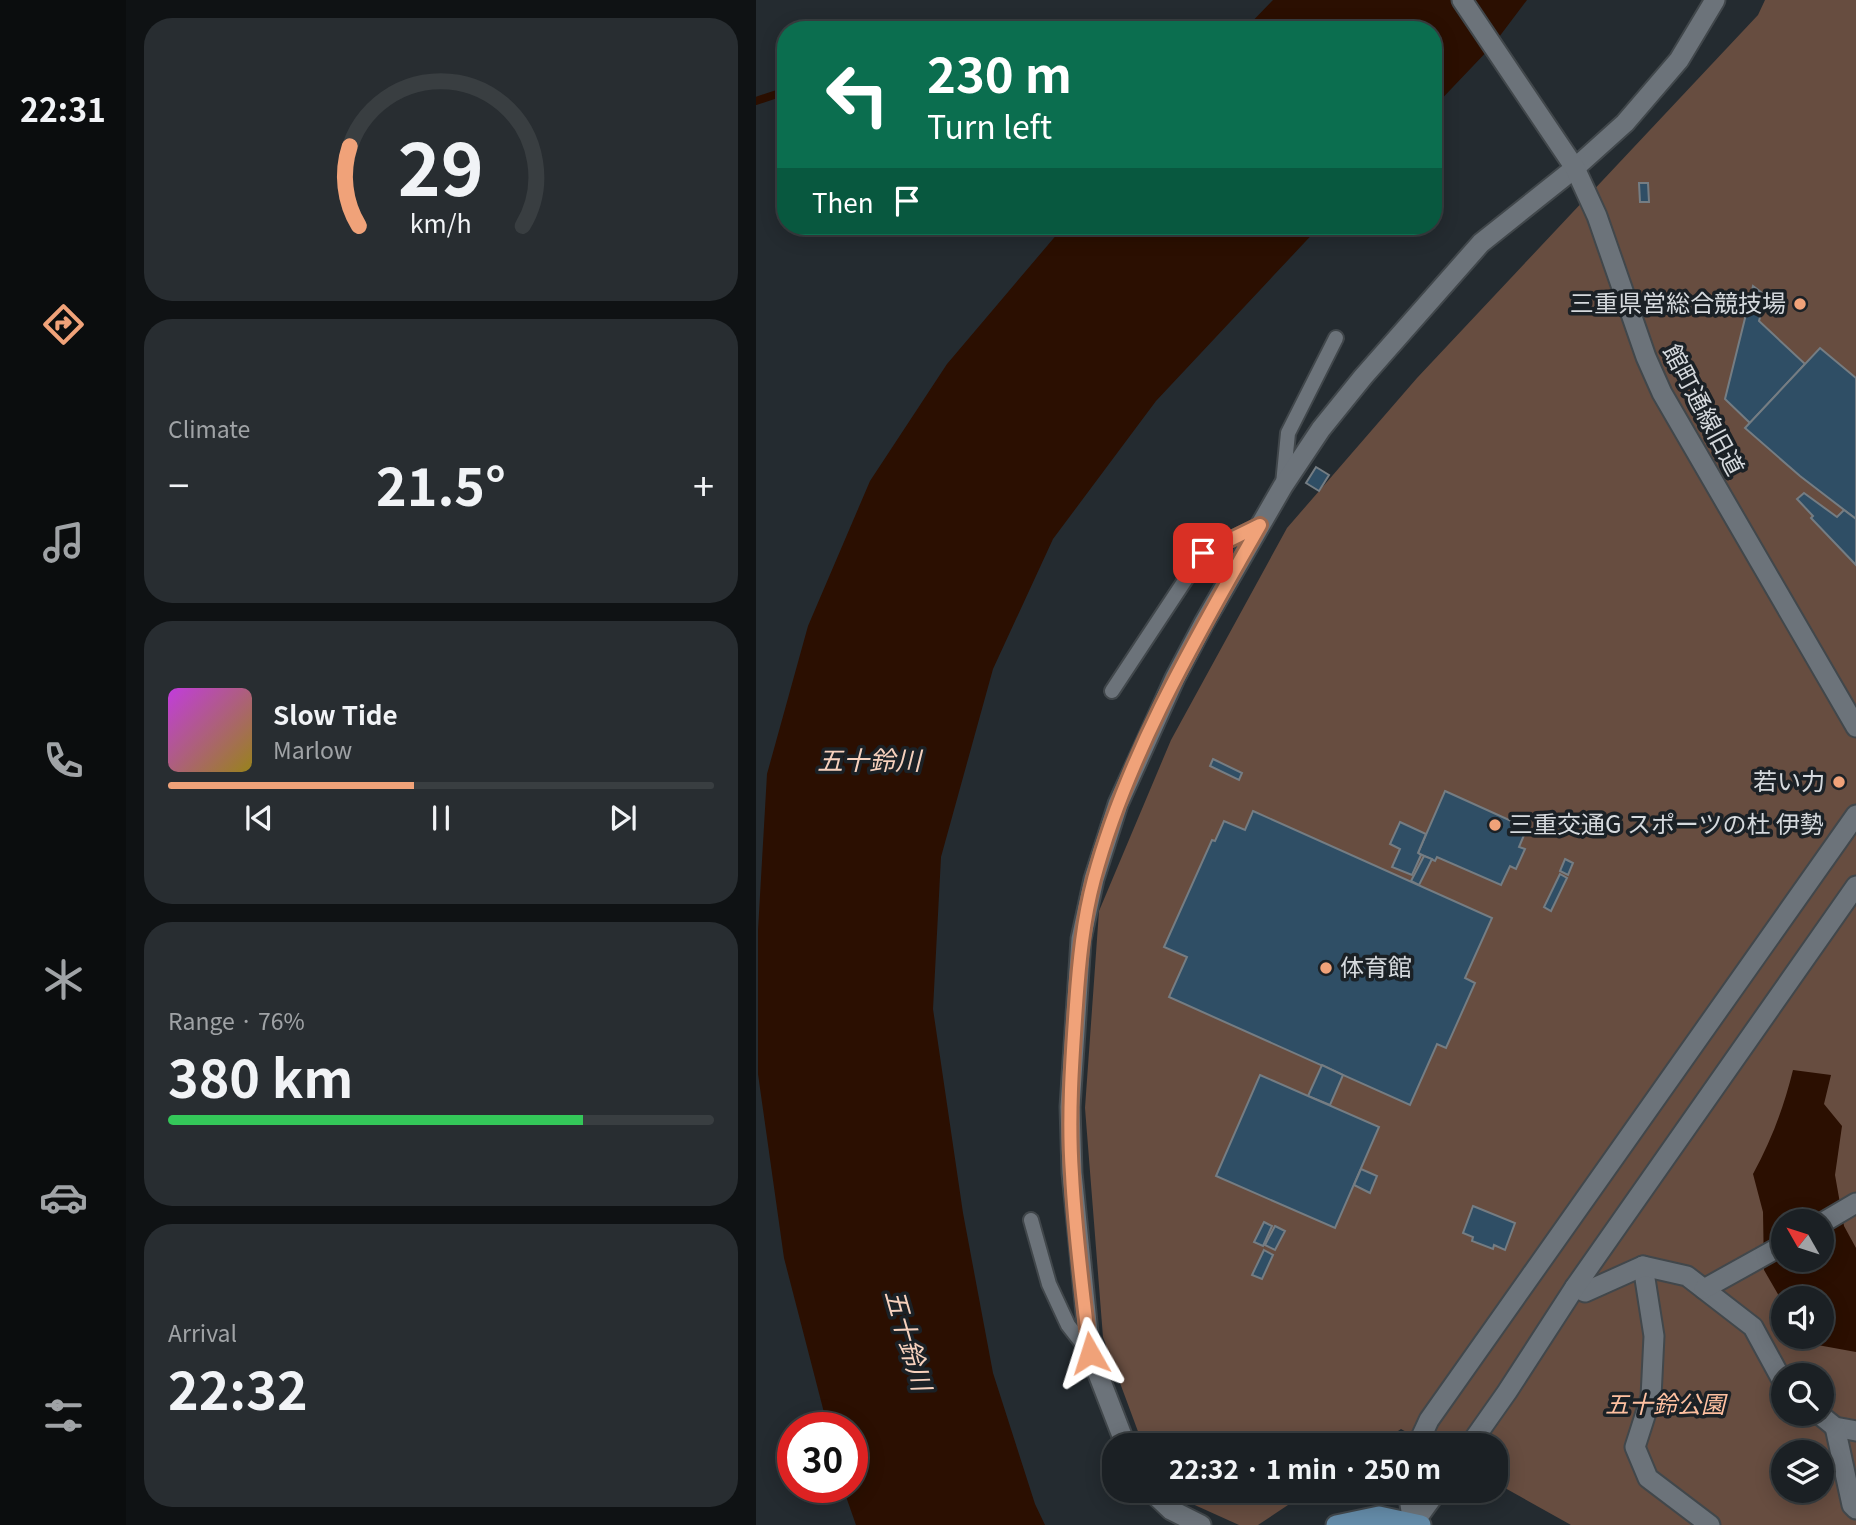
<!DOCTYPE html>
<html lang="en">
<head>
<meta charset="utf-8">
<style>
  body { margin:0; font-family:Georgia,"Noto Sans JP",serif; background:#282d31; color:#f1f3f6; height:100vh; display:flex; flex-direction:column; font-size:26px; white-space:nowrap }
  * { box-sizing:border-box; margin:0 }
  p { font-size:23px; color:#a0a3a6 }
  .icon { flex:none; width:38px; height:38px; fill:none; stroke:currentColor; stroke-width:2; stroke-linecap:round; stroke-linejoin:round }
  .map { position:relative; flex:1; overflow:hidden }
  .panel { display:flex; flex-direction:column; gap:18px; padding:18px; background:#0f1214; width:630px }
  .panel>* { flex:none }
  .guide { position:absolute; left:21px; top:21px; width:665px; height:214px; border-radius:28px; box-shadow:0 4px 18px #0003,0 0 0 2px #393e41; background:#0b6e4f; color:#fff; overflow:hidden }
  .needle { width:46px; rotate:309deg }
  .fabs { position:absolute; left:1015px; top:1209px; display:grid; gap:14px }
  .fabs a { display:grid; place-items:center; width:63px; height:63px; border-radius:50%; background:#1b2024; box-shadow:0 4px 18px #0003,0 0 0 2px #393e41; font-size:35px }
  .speed { position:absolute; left:21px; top:1412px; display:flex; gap:14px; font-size:35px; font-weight:700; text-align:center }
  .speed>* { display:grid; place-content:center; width:91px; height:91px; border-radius:50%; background:#1b2024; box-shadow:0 4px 18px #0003,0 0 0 2px #393e41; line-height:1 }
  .speed .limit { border:10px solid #d22; background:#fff; color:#111 }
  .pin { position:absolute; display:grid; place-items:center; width:60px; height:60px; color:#fff; margin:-30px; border-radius:14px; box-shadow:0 4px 10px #0006 }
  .me { position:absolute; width:77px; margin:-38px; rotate:354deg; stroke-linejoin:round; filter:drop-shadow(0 0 5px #0008) }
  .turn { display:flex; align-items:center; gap:24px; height:147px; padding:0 35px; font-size:32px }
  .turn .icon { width:91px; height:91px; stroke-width:2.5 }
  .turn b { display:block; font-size:49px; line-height:60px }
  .then { display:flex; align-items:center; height:66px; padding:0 35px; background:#0003; gap:14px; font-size:26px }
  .big { font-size:52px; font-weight:700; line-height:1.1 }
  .panel .card { flex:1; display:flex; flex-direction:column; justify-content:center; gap:10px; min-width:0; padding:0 24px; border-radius:28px; background:#282d31 }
  .panel .dial { align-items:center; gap:0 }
  .dial svg { height:182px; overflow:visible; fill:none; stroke:#393e41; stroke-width:7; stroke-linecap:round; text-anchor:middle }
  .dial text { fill:#f1f3f6; stroke:none }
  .song { display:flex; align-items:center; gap:21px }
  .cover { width:84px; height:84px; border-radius:10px; background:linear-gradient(135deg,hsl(290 70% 55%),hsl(50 70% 35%)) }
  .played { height:7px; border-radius:4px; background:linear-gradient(90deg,#f0a279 45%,#393e41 45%) }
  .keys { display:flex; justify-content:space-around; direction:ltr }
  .heat { display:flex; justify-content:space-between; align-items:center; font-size:38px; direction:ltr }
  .charge { height:10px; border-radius:5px; background:linear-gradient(90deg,#34c759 76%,#393e41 0) }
  .trip { position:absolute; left:346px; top:1433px; width:406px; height:70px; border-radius:28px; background:#1b2024; box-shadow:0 4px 18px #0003,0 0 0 2px #393e41; font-weight:700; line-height:70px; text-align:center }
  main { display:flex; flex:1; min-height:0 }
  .menu { display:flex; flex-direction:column; width:126px; justify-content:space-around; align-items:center; background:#0b0d0e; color:#a0a3a6 }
  .menu .icon { width:49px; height:49px }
  .menu .selected { color:#f0a279 }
  .menu b { font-size:32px; color:#f1f3f6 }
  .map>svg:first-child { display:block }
  .green { fill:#674d40; fill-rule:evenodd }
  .water { fill:#2b0f01; fill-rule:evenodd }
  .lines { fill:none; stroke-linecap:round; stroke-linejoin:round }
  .stream { stroke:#2b0f01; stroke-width:8 }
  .building { fill:#2f4e65; stroke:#757d83; stroke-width:2 }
  .service-casing { stroke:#41474b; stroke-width:18 }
  .pedestrian-casing { stroke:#41474b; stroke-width:23 }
  .minor-casing { stroke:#41474b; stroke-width:23 }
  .tertiary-casing { stroke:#41474b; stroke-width:23 }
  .primary-casing { stroke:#41474b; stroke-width:23 }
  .service { stroke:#6c737a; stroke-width:14 }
  .pedestrian { stroke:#6c737a; stroke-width:19 }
  .minor { stroke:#6c737a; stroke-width:19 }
  .tertiary { stroke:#6c737a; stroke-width:19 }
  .primary { stroke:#648ba8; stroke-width:19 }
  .route-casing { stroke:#9c694f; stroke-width:18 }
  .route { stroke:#f0a279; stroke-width:12 }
  .poi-dot { fill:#f0a279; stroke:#1b2126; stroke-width:2.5 }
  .labels { text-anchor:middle; stroke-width:7; stroke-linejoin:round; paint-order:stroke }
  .poi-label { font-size:24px; fill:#d5d9dd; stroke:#1b2126; text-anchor:end }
  .street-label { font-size:24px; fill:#d5d9dd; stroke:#1b2126 }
  .park-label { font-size:24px; font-style:italic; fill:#fec0a0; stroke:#1b2126 }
  .water-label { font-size:26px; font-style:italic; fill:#f7d1bd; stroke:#1b2126 }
</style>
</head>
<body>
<main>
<nav class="menu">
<b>22:31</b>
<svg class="icon selected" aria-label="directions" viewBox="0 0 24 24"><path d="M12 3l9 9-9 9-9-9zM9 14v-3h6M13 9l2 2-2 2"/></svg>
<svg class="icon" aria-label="music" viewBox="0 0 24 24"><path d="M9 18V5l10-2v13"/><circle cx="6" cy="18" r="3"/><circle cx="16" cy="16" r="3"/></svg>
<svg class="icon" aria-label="phone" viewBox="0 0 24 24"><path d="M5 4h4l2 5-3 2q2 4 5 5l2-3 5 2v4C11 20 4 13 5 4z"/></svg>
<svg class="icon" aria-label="climate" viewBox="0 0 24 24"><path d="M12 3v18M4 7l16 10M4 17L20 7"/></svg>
<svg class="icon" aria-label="car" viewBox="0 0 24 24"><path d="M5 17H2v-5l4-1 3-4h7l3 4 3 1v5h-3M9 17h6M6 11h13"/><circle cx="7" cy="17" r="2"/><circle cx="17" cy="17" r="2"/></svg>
<svg class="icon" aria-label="filters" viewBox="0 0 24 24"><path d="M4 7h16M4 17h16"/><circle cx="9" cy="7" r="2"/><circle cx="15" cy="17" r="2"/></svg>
</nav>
<section class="panel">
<div class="card dial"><svg viewBox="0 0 100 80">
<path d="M14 69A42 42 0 1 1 86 69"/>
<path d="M14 69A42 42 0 0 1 10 34" stroke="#f0a279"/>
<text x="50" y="56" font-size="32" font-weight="700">29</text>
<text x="50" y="72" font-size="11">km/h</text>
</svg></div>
<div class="card"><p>Climate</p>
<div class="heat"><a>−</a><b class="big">21.5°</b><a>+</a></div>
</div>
<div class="card">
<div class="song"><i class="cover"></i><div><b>Slow Tide</b><p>Marlow</p></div></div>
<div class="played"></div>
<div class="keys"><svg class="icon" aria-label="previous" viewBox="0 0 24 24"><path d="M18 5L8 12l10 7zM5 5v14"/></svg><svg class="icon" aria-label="pause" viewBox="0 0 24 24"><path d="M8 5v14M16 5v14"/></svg><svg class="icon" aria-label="next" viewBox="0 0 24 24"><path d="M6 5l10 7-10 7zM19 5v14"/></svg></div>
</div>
<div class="card"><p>Range · 76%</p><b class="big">380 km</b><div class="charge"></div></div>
<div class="card"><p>Arrival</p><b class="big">22:32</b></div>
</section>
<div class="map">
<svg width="1100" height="1525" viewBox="0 0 1100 1525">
  <rect width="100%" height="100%" fill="#242b30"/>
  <!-- green -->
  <g class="green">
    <path d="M1009,0H1100V1525H815L740,1483V1446L674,1445L645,1429L621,1445H387L347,1337L329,1108L343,911L415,740L531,528L661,378L1002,15ZM1027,1222H1066V1260H1027ZM1027,1298H1066V1337H1027ZM1027,1376H1066V1414H1027ZM1027,1452H1066V1491H1027Z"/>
    <path d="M416,1491H553L502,1525H483L421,1497Z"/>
  </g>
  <!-- water -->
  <g class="water">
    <path d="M517,0H771L737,45L677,108V30H488Z"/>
    <path d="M308,226H564L400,401L297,539L237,669L185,857L177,1009L207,1213L237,1373L279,1504L289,1525H100L87,1488H96V1428H72L28,1258L2,1074V930L11,774L52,626L114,481L191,364Z"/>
    <path d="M1037,1070L1075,1075L1068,1104L1086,1126L1079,1175L1088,1226L1100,1248V1352L1056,1344L1051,1337H1066V1298H1027V1303L1008,1270L1007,1212L997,1174C1015,1141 1028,1107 1037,1070ZM1027,1222H1066V1260H1027Z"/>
  </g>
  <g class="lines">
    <!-- stream -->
    <path class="stream" d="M0,101L30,91"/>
  </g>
  <!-- building -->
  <g class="building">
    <path d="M883,183H892L893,202H884Z"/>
    <path d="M997,286L1010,296L1003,321L1049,364L994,423L969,399Z"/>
    <path d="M1064,348L1100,378V519L1044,476L989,428Z"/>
    <path d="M560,467L573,475L563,491L550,483Z"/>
    <path d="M1048,493L1081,517L1088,510L1100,519V565L1055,518L1057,516L1041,499Z"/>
    <path d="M457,759L486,773L483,780L454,766Z"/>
    <path d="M689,791L771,828L763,847L769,849L760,869L754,866L745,885L681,857L679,861L662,853Z"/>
    <path d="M497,811L736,918L709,978L719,983L690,1048L681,1044L654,1105L413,997L431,957L408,947L456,840L459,841L468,821L489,830Z"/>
    <path d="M644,822L670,834L662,853L665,855L656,875L636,867L644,849L634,844Z"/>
    <path d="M668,856L676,859L663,885L655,881Z"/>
    <path d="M809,859L817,863L812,875L804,871Z"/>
    <path d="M804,874L811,878L795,911L788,907Z"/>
    <path d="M566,1065L587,1075L574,1105L552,1096Z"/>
    <path d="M504,1075L623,1127L579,1228L460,1176Z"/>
    <path d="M605,1169L621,1176L614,1193L598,1185Z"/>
    <path d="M717,1206L759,1223L749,1250L738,1245L737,1249L716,1241L717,1237L707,1233Z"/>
    <path d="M508,1222L516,1226L507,1246L498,1242Z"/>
    <path d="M519,1226L529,1231L519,1250L509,1245Z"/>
    <path d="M508,1250L517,1255L506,1279L496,1275Z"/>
  </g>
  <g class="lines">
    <!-- service casing -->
    <g class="service-casing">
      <g id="service">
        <path d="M527,484L532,433L580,338"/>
        <path d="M356,691L447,553L504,525"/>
        <path d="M275,1220L293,1284L312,1325L333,1352"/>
      </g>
    </g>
    <!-- pedestrian casing -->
    <g class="pedestrian-casing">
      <g id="pedestrian">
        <path d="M1066,1223L1100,1203"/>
        <path d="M887,1266L898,1336L895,1397L879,1447L892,1478L954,1525"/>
        <path d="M819,1287L829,1292L887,1266L931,1276L997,1327L1027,1382"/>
        <path d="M948,1289L1027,1245"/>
        <path d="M1063,1414L1079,1427L1100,1431"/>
        <path d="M1079,1427L1096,1505L1100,1509"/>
      </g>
    </g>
    <!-- minor casing -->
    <g class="minor-casing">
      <g id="minor">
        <path d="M370,1446L334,1353L316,1173L314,1107L325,939L338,879L362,804L419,678L448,623L527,486L565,429L607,377L725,243L819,168L869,123L923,60L959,0"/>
        <path d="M395,1491L415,1510L445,1525"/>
      </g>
    </g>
    <!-- tertiary casing -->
    <g class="tertiary-casing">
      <g id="tertiary">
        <path d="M706,0L819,168L841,216L890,357L906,393L1100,727"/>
        <path d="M661,1446L673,1420L1100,815"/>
        <path d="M713,1446L751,1392L819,1287L1100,886"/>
        <path d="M652,1491L657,1524"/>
        <path d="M657,1524L681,1491"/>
      </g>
    </g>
    <!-- primary casing -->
    <g class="primary-casing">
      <path id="primary" d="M580,1525L623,1516L665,1525"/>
    </g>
    <!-- service -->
    <use href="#service" class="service"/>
    <!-- pedestrian -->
    <use href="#pedestrian" class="pedestrian"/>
    <!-- minor -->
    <use href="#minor" class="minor"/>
    <!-- tertiary -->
    <use href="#tertiary" class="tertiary"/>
    <!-- primary -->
    <use href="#primary" class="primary"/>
  </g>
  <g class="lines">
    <!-- route casing -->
    <g class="route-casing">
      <path id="route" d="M334,1353C327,1294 319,1234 316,1174C312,1118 316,1061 320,1005C323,962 327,920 338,879C371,755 441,636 504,525L447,553"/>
    </g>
    <!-- route -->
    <use href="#route" class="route"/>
  </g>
  <!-- markers -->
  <g class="poi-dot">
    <circle cx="1044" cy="304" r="7"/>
    <circle cx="1083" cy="782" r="7"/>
    <circle cx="739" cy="825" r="7"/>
    <circle cx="570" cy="968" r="7"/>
  </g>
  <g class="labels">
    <!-- poi labels -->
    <g class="poi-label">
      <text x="1030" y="312">三重県営総合競技場</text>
      <text x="1069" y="790">若い力</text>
      <text x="753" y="833" text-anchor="start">三重交通G スポーツの杜 伊勢</text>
      <text x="584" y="976" text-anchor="start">体育館</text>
    </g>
    <!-- street labels -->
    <g class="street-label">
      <text transform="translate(947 410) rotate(62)" y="8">館町通線旧道</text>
    </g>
    <!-- park labels -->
    <g class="park-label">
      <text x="909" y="1413">五十鈴公園</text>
    </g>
    <!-- water labels -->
    <g class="water-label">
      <text x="113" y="770">五十鈴川</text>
      <text transform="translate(152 1340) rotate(74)" y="9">五十鈴川</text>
    </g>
  </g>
</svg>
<div class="fabs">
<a><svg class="needle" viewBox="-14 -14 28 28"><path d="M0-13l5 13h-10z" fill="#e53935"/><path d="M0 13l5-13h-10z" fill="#a0a3a6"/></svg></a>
<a><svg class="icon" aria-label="sound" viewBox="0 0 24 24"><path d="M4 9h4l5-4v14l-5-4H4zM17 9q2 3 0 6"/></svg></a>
<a><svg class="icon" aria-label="search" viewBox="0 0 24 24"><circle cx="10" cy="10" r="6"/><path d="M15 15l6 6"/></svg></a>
<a><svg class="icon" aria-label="layers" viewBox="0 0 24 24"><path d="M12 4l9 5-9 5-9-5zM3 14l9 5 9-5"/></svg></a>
</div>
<div class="speed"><div class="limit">30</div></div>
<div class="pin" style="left:447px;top:553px;background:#d93025"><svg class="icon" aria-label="arrive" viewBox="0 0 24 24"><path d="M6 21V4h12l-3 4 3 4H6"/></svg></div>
<svg class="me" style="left:334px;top:1353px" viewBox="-20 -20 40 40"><path d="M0-17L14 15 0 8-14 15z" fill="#f0a279" stroke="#fff" stroke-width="4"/></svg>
<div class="trip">22:32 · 1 min · 250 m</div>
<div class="guide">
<div class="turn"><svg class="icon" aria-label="left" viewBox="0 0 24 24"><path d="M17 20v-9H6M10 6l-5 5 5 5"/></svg><div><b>230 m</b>Turn left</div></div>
<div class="then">Then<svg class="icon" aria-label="arrive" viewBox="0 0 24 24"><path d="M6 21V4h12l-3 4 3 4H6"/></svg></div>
</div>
</div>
</main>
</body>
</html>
